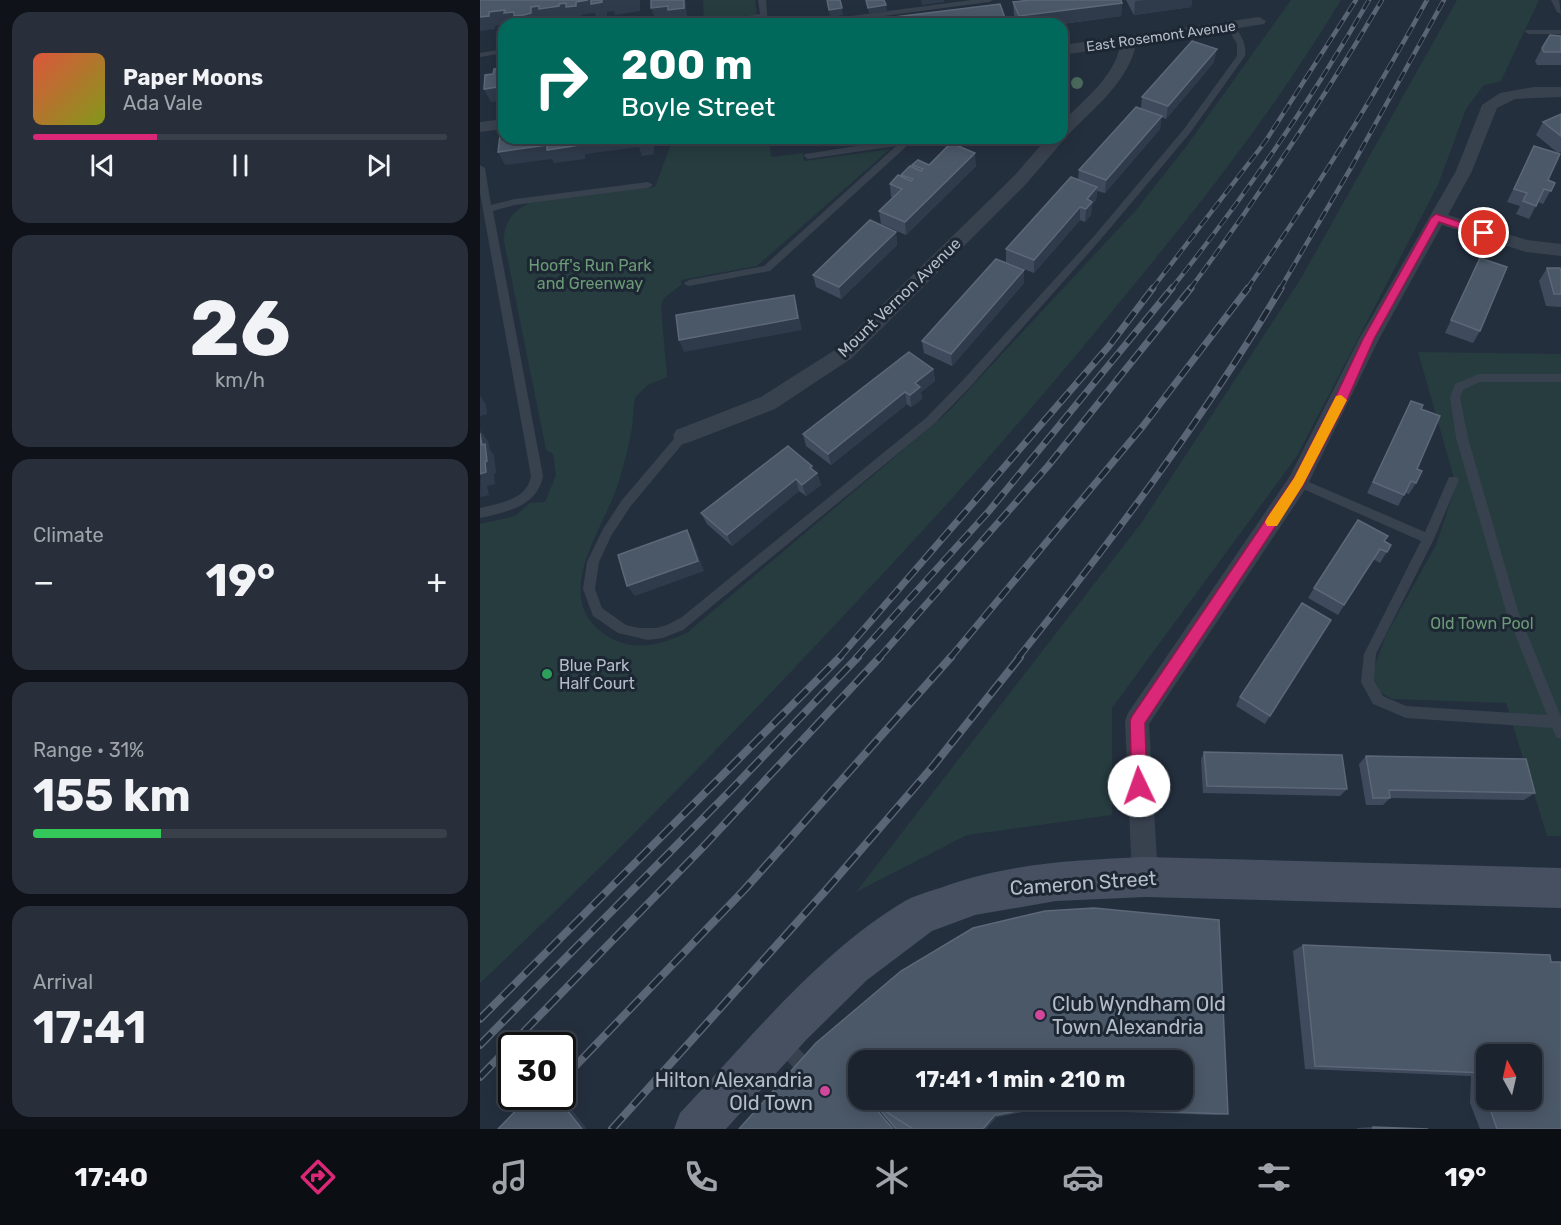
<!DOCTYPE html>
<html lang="en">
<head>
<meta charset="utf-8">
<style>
  body { margin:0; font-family:Rubik,sans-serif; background:#282f3a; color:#f1f3f6; height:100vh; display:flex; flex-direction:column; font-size:22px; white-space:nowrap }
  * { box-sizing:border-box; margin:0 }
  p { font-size:20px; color:#a0a4aa }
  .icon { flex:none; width:33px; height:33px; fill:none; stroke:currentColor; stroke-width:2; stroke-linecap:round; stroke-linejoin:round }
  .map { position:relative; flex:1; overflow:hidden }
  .panel { display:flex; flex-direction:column; gap:12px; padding:12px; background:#0f1319; width:480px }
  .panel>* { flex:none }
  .banner { position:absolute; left:18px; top:18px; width:570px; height:126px; border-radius:18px; box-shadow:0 3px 15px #0003,0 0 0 2px #39404a; background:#00695c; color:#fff; overflow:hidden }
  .needle { width:39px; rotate:352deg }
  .fabs { position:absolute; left:996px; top:1044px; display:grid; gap:12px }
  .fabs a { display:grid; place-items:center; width:66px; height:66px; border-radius:12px; background:#1b232e; box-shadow:0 3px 15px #0003,0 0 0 2px #39404a; font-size:30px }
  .speed { position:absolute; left:18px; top:1032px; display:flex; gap:12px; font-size:30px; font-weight:700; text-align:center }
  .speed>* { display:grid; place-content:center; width:78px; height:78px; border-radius:50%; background:#1b232e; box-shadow:0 3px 15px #0003,0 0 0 2px #39404a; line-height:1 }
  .speed .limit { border:3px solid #111; border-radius:9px; background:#fff; color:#111 }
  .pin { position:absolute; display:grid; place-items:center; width:51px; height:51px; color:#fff; margin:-26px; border:3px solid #fff; border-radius:50%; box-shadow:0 2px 6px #0007 }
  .me { position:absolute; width:66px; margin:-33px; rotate:357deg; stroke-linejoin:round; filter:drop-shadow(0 0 4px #0008) }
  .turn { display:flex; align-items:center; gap:21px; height:126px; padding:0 24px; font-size:27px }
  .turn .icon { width:78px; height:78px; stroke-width:2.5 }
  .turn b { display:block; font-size:42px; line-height:51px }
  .big { font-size:45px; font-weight:700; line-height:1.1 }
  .panel .card { flex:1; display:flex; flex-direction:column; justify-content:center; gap:9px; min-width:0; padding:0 21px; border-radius:18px; background:#282f3a }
  .panel .dial { align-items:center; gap:0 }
  .dial b { font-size:78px; line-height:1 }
  .song { display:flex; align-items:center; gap:18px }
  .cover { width:72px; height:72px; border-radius:9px; background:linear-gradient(135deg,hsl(10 70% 55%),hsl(70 70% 35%)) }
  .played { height:6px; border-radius:3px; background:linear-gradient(90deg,#db2777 30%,#39404a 30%) }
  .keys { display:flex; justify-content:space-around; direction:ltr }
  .heat { display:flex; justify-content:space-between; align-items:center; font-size:33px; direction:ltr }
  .charge { height:9px; border-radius:4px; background:linear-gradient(90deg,#34c759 31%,#39404a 0) }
  .trip { position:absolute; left:368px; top:1050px; width:345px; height:60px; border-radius:18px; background:#1b232e; box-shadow:0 3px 15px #0003,0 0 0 2px #39404a; font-weight:700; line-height:60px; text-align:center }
  .dock { display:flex; height:96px; justify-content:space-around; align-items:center; background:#0b0e12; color:#a0a4aa }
  .dock .icon { width:42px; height:42px }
  .dock .on { color:#db2777 }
  .dock b { font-size:27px; color:#f1f3f6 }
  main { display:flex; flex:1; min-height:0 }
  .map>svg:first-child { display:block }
  .green { fill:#263c3f }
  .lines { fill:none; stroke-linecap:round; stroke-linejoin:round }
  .lane { fill:#38414e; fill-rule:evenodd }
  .street { fill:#38414e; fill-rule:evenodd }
  .secondary { fill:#465061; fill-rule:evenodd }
  .rail-far2-casing { stroke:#5a6575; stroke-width:4.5 }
  .rail-far1-casing { stroke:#5a6575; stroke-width:7 }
  .rail-casing { stroke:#5a6575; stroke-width:8 }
  .rail-far2 { stroke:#1d2633; stroke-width:3; stroke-dasharray:10; stroke-linecap:butt }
  .rail-far1 { stroke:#1d2633; stroke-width:4.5; stroke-dasharray:13; stroke-linecap:butt }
  .rail { stroke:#1d2633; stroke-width:5; stroke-dasharray:16; stroke-linecap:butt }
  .tree { fill:#4b6a5d }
  .wall { fill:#3f4b5c; fill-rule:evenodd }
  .shaded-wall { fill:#2f3b4b }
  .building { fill:#4b5868; stroke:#5c6777; stroke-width:1.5; fill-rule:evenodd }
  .route { fill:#db2777; stroke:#8e194d; stroke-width:1.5 }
  .slow { fill:#f59e0b }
  .leisure-dot { fill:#2e9e5b; stroke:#1d2633; stroke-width:2 }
  .hotel-dot { fill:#d1479c; stroke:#1d2633; stroke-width:2 }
  .labels { text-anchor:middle; stroke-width:6; stroke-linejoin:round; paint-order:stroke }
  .far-street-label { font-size:14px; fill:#b4bcc9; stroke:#1d2633 }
  .park-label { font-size:16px; fill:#6b9a76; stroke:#1d2633 }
  .street-label { font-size:16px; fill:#b4bcc9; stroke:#1d2633 }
  .poi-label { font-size:16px; fill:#b4bcc9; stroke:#1d2633; text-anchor:start }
  .near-street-label { font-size:20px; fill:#b4bcc9; stroke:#1d2633 }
  .near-poi-label { font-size:20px; fill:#b4bcc9; stroke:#1d2633; text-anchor:start }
</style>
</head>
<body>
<main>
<section class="panel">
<div class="card">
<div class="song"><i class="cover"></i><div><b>Paper Moons</b><p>Ada Vale</p></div></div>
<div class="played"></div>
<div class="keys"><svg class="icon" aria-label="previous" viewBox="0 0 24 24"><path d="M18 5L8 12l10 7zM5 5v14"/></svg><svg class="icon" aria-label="pause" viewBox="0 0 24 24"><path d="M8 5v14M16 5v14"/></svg><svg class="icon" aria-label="next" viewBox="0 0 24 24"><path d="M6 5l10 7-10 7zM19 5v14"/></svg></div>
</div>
<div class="card dial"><b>26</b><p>km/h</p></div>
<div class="card"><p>Climate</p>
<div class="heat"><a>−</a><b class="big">19°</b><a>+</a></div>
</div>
<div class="card"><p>Range · 31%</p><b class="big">155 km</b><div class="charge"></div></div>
<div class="card"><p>Arrival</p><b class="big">17:41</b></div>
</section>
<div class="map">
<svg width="1081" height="1129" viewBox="0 0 1081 1129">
  <rect width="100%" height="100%" fill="#242f3e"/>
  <!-- green -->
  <g class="green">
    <path d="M223,0H275L278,24H224Z"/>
    <path d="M811,0H861C799,103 725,199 648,292C572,386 493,477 411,565C278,708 142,850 0,983V524L35,516L50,503L65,502L76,475L73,454L66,450L24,241C23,223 33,210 50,203L175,187L193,138H289L291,157L323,153L324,161L410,149L277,266L201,280V285L183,299L181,307L187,377L168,385L156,396C152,407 154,417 152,428C149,446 144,464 139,481C125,529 66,599 129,637C155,653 184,644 208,632L468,412L656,210L705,148Z"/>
    <path d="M977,0H1059L1021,81L1003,86L986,109L958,185L817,456L632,708V815L487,835L376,892L662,522L820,280Z"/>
    <path d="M938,352L1081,354V836H1067L1026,703L912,699L900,692L893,685V670L906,635L956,545L976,485Z"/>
  </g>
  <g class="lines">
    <!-- lane -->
    <g class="lane">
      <path d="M278,0H286L288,24H282L281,19L243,24H222L226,22L280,14Z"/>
      <path d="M491,0H513L509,2L344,24H322L326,22Z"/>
      <path d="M1071,0H1079L1081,14L1077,12Z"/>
      <path d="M747,23H753C760,34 767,43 765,56L710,133L621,239L491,386L454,424L203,630L183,638L168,640L138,633L113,616L103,589L107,562L123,529L142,500L199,433H207L209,436L150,507L131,536L119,562L115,589L122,608L146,625L159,628H176L187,625L202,617L446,418L483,380L615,235L704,129L757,56V44L746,25Z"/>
      <path d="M1046,30H1081V34H1049L1045,32Z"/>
      <path d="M24,49V53L0,57V53Z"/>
      <path d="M428,138H441L429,144L290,271L209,286L206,285L204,283L209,280L284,266L416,146L328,159L324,156L325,154Z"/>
      <path d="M0,165L5,168L11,205L35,199L168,182L173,185L168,188L35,205L13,211L63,476C57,507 26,512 0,518V508C20,503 47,500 51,476L0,193Z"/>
      <path d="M999,374H1081V382H1000L983,390L980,397L988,438L1038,611L1081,717V739L1076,737L1072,728L926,718L893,704L881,682L884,654L941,541L814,485L812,482L818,477L822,479L945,532L969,477H977L979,480L954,539L896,654L894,681L903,696L926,706L1067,715L1026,611L976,438L970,397L975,384Z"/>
      <path d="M302,1036L308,1038L335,1065L337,1071L335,1077L329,1079L323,1077L296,1050L294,1044L296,1038Z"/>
    </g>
    <!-- street -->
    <g class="street">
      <path d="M779,17L786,21L784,24L656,44C649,81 613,109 588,135L583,136L582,142L547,183L372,358L295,409L210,442L203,444L196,442L193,436L196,430L281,397L358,348L535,175L567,138H582V122C604,100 634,77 640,46L582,55V45Z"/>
      <path d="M1053,87H1081V97L1035,99L1017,108L992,171L968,215L1047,240L1081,244V256L1046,252L962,225L899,339L826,488L669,724L678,877L675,887L665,890L655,887L652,877L645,721L648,713L810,476L879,339L976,171L1002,105L1020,93Z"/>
      <path d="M24,119V129L0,132V122Z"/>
    </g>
    <!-- secondary -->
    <path class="secondary" d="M665,857L1081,868V908L665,897L576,901L495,915L452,931L387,980L326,1040L246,1129H194L200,1113C268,1041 339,952 425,901C436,895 451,891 463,887C528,863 596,860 665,857Z"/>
    <!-- rail-far2 casing -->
    <g class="rail-far2-casing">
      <g id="rail-far2">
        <path d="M672,289L785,142L876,0"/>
        <path d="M691,289C764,198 830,102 889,0"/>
        <path d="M710,289C779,196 843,100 902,0"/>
        <path d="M767,289C832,196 892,101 947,0"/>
        <path d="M800,289L872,166L964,0"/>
      </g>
    </g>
    <!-- rail-far1 casing -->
    <g class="rail-far1-casing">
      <g id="rail-far1">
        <path d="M359,658L629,346L673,288"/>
        <path d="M376,658L509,511L692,288"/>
        <path d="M399,658L568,466L711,288"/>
        <path d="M470,658L663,426L768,288"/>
        <path d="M538,658C632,540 724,418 801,288"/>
      </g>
    </g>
    <!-- rail casing -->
    <g class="rail-casing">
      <g id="rail">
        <path d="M0,1019L360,657"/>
        <path d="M0,1045L252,789L378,657"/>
        <path d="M0,1077L224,846L400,657"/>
        <path d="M82,1080L265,889L471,657"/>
        <path d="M132,1129L347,889L454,765L540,657"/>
      </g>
    </g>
    <!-- rail-far2 -->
    <use href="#rail-far2" class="rail-far2"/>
    <!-- rail-far1 -->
    <use href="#rail-far1" class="rail-far1"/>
    <!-- rail -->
    <use href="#rail" class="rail"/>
  </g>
  <!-- trees -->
  <circle class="tree" cx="597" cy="83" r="6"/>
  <!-- wall -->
  <g class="wall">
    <path d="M646,0H712L711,7L654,15Z"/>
    <path d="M533,2L642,3L641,16L582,24H537L534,15Z"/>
    <path d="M1081,36V65H1057L1055,61L1062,48Z"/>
    <path d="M734,62L686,119L681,117L680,129L625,193L617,191L616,200L612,205L611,215L605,222L600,220L554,273L526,262V249L598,180L599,170L661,108L662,97Z"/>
    <path d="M1081,114V152L1078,153L1056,135L1063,122Z"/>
    <path d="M1054,146L1068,180L1075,183L1063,204L1058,202L1049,219L1036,214L1040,206L1027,202Z"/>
    <path d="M432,165H449L496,166L426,235L401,224L399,211L413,198L411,197L410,184L422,177L421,175L433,167Z"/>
    <path d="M416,232L417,245L361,299L336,287L333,275Z"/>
    <path d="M1000,258V331L993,343L965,333Z"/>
    <path d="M1067,268L1081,272V307L1066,306L1059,281Z"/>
    <path d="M544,270V283L472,366L444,353L442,341Z"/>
    <path d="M453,369L455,381L441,392L442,399L431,407L427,404L351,465L326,446L323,434Z"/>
    <path d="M931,401L941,409L936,483L929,494L925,493L918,506L887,493Z"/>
    <path d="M332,466L334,471L337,473L341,485L326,496L319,491L252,546L227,524L221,513Z"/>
    <path d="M905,541L911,545L900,563L893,559L858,615L828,598L834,588Z"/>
    <path d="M845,629L785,724L756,706L760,697Z"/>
    <path d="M724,752L867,789L860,796L723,793L721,760Z"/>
    <path d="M886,756L1055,793L1044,800L910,798L903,805H886L879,764Z"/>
    <path d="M823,945L1070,955L1081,1129H1000L990,1103L991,1076L825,1069L813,951ZM1006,1054L1052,1100H1006Z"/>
    <path d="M336,1043L748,1114L735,1115L557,1109L517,1117L506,1129H259Z"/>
    <path d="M893,1127L948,1129H877V1128Z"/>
  </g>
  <!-- shaded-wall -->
  <g class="shaded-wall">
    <path d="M108,0H160V11L135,15L134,11L127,12V16L116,17L115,13L101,15V20L92,21L90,17H85L84,20L65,22L64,19L57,20V24H24L15,26V29L0,31V17L9,12Z"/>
    <path d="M205,0L208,21L192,23L191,19L176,21L171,8Z"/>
    <path d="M441,0H464V2L442,5Z"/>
    <path d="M665,0H712L711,7L654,15L655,1Z"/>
    <path d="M642,3L641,16L582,24H539V16Z"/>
    <path d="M406,5L407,12L389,14L388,8Z"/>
    <path d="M362,8L363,15L350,17L349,10Z"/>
    <path d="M525,18V24H480Z"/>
    <path d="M737,49L734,62L686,119L688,106Z"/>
    <path d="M24,86V101L11,102L4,89Z"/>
    <path d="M682,116L680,129L625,193L626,180Z"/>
    <path d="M120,138H174V154L162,156L159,147L105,154V159L74,163L72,159L25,165L18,152Z"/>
    <path d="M506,138H514L506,141Z"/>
    <path d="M495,153L496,166L426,235L425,222Z"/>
    <path d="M617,187L616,200L612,205L611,215L605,222L607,199Z"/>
    <path d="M600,207V220L554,273V260Z"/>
    <path d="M416,232L417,245L361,299L359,287Z"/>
    <path d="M544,270V283L472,366L471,354Z"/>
    <path d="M314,295L322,330L204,352L199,340Z"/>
    <path d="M453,369L455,381L441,392L442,399L431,407L430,395L435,383Z"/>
    <path d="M425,392L427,404L351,465L348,454Z"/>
    <path d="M0,395L6,405L7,414L0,416Z"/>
    <path d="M0,430L8,441L10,450L14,455L16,473L14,474L15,484L7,486L9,495L0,497L2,445Z"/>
    <path d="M332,466L335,475L337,473L341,485L326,496L322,485L330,468Z"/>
    <path d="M316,479L319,491L252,546L247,535Z"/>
    <path d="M207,530L213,541L224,571L155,596L147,586Z"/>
    <path d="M76,1096H81L107,1129H102Z"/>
    <path d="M390,1102L399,1104L421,1129H413Z"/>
    <path d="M515,1115L517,1117L506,1129H503Z"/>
  </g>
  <!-- building -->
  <g class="building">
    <path d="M0,0H108L96,2V6L86,7V3L79,4V6L59,9V6L51,7V13L44,15L34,16V12L24,13L25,10L9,12V16L0,17Z"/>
    <path d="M111,0H122V2L111,4Z"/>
    <path d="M171,0H204V8L188,10V6L171,8Z"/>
    <path d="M347,0H360L362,8L349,10Z"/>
    <path d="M386,0H404L406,5L388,8Z"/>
    <path d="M550,0H641L642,3L539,16L533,2Z"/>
    <path d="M520,4L525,18L480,24H417L415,17Z"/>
    <path d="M402,19L403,24H366Z"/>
    <path d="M1070,35L1081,36V52H1064L1062,48Z"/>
    <path d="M712,41L737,49L688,106L662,97Z"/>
    <path d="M24,68V86L4,89L5,75L13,74L14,69Z"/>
    <path d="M656,107L682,116L626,180L599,170Z"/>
    <path d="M1081,114V136L1063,122Z"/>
    <path d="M24,134V138H120L99,141V145L67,150V145L18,152L20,135Z"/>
    <path d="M157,138H169V141L157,143Z"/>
    <path d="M471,143L495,153L425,222L399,211L422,189L410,184L418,175L431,181L433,179L421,175L430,166L441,171L443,169L432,165L438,160L449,165Z"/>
    <path d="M1054,146L1080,154L1068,180L1075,183L1071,191L1064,189L1056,206L1043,201L1047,193L1034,189Z"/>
    <path d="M591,177L617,187L607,199L612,202L606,209L600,207L554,260L526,249Z"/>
    <path d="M390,220L416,232L359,287L333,275Z"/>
    <path d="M1000,258L1027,267L1000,331L971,320Z"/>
    <path d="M516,259L544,270L471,354L442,341Z"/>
    <path d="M1067,268H1080L1081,272V294H1074Z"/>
    <path d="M314,295L318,318L199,340L196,315Z"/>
    <path d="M429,352L453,369L435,383L440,387L430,395L425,392L348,454L323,434Z"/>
    <path d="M931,401L943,405L941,409L960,416L937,469L942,471L936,483L931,481L924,495L893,482Z"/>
    <path d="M0,433L2,445L5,444L7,461L5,462L6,472L0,474Z"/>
    <path d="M308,446L332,466L330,468L337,473L322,485L316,479L247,535L221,513Z"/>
    <path d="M878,520L908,536L904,541L911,545L907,552L900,549L864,605L834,588Z"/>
    <path d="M207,530L218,561L147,586L138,555Z"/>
    <path d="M822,603L851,620L790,716L760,697Z"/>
    <path d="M724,752L862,755L867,789L727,786Z"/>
    <path d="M886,756L1046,759L1055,793L909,790L910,798H893Z"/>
    <path d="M614,908L739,920L748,1114L558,1107L515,1115L503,1129H433L390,1102L413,1129H259L336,1043L421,971L493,928L565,911ZM378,1060H702V1100H378Z"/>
    <path d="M823,945L1070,955L1071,962H1081V1129H1017L1007,1100H1052V1054H1006V1073L835,1066Z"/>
    <path d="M50,1096H76L102,1129H18Z"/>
    <path d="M396,1105L433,1129H416Z"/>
    <path d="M893,1127L948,1129H893Z"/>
  </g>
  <!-- route -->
  <path class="route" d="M956,214L1007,231L1009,233L1004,237L959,222L894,339L868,398L823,485L665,723L667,786L665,791L659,793L654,791L652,786L650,721L652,716L814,478L855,398L883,339L951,218Z"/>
  <!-- slow -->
  <path class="slow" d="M861,395L867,400L823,485L797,526H787L785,522L787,518L814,478L856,396Z"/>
  <!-- markers -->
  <circle class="leisure-dot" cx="67" cy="674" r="6"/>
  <g class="hotel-dot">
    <circle cx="560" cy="1015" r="6"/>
    <circle cx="345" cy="1091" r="6"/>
  </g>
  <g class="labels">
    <!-- far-street labels -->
    <g class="far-street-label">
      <text transform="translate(681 36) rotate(-8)" y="5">East Rosemont Avenue</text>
    </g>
    <!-- park labels -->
    <g class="park-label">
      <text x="110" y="271">Hooff's Run Park<tspan x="110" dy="18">and Greenway</tspan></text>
      <text x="1002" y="629">Old Town Pool</text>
    </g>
    <!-- street labels -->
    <g class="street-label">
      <text transform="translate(419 297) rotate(-44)" y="6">Mount Vernon Avenue</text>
    </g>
    <!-- poi labels -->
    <g class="poi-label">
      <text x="79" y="671">Blue Park<tspan x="79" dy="18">Half Court</tspan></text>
    </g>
    <!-- near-street labels -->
    <g class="near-street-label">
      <text transform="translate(603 883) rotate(-4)" y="7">Cameron Street</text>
    </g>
    <!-- near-poi labels -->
    <g class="near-poi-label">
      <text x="572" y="1011">Club Wyndham Old<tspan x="572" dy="23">Town Alexandria</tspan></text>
      <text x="333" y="1087" text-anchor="end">Hilton Alexandria<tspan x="333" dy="23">Old Town</tspan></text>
    </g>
  </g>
</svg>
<div class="fabs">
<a><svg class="needle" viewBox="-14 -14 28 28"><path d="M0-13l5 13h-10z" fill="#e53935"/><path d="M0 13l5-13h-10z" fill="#a0a4aa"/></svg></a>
</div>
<div class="speed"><div class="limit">30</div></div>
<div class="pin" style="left:1004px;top:233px;background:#d93025"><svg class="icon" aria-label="arrive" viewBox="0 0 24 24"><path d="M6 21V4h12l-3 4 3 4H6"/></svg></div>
<svg class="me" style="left:659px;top:786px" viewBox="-20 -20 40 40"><circle r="19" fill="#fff"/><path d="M0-13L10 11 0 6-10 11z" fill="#db2777"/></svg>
<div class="trip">17:41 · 1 min · 210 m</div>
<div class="banner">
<div class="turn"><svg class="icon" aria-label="right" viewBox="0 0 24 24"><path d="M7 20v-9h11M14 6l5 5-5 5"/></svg><div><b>200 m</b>Boyle Street</div></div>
</div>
</div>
</main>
<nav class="dock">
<b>17:40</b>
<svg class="icon on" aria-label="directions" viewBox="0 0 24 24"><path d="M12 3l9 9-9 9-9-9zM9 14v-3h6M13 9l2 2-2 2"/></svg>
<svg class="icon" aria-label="music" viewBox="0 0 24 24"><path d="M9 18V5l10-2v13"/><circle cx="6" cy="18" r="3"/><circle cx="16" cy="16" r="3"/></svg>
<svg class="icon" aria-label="phone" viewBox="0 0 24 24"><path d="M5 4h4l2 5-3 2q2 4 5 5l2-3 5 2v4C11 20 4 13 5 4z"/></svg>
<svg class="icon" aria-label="climate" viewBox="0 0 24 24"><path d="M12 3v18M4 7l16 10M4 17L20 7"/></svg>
<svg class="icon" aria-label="car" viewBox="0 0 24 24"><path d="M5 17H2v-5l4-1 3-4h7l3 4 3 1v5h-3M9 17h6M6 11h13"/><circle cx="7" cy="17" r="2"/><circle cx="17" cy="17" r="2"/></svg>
<svg class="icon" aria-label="filters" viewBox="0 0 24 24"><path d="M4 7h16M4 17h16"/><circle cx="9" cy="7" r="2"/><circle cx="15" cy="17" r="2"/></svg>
<b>19°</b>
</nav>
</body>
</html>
